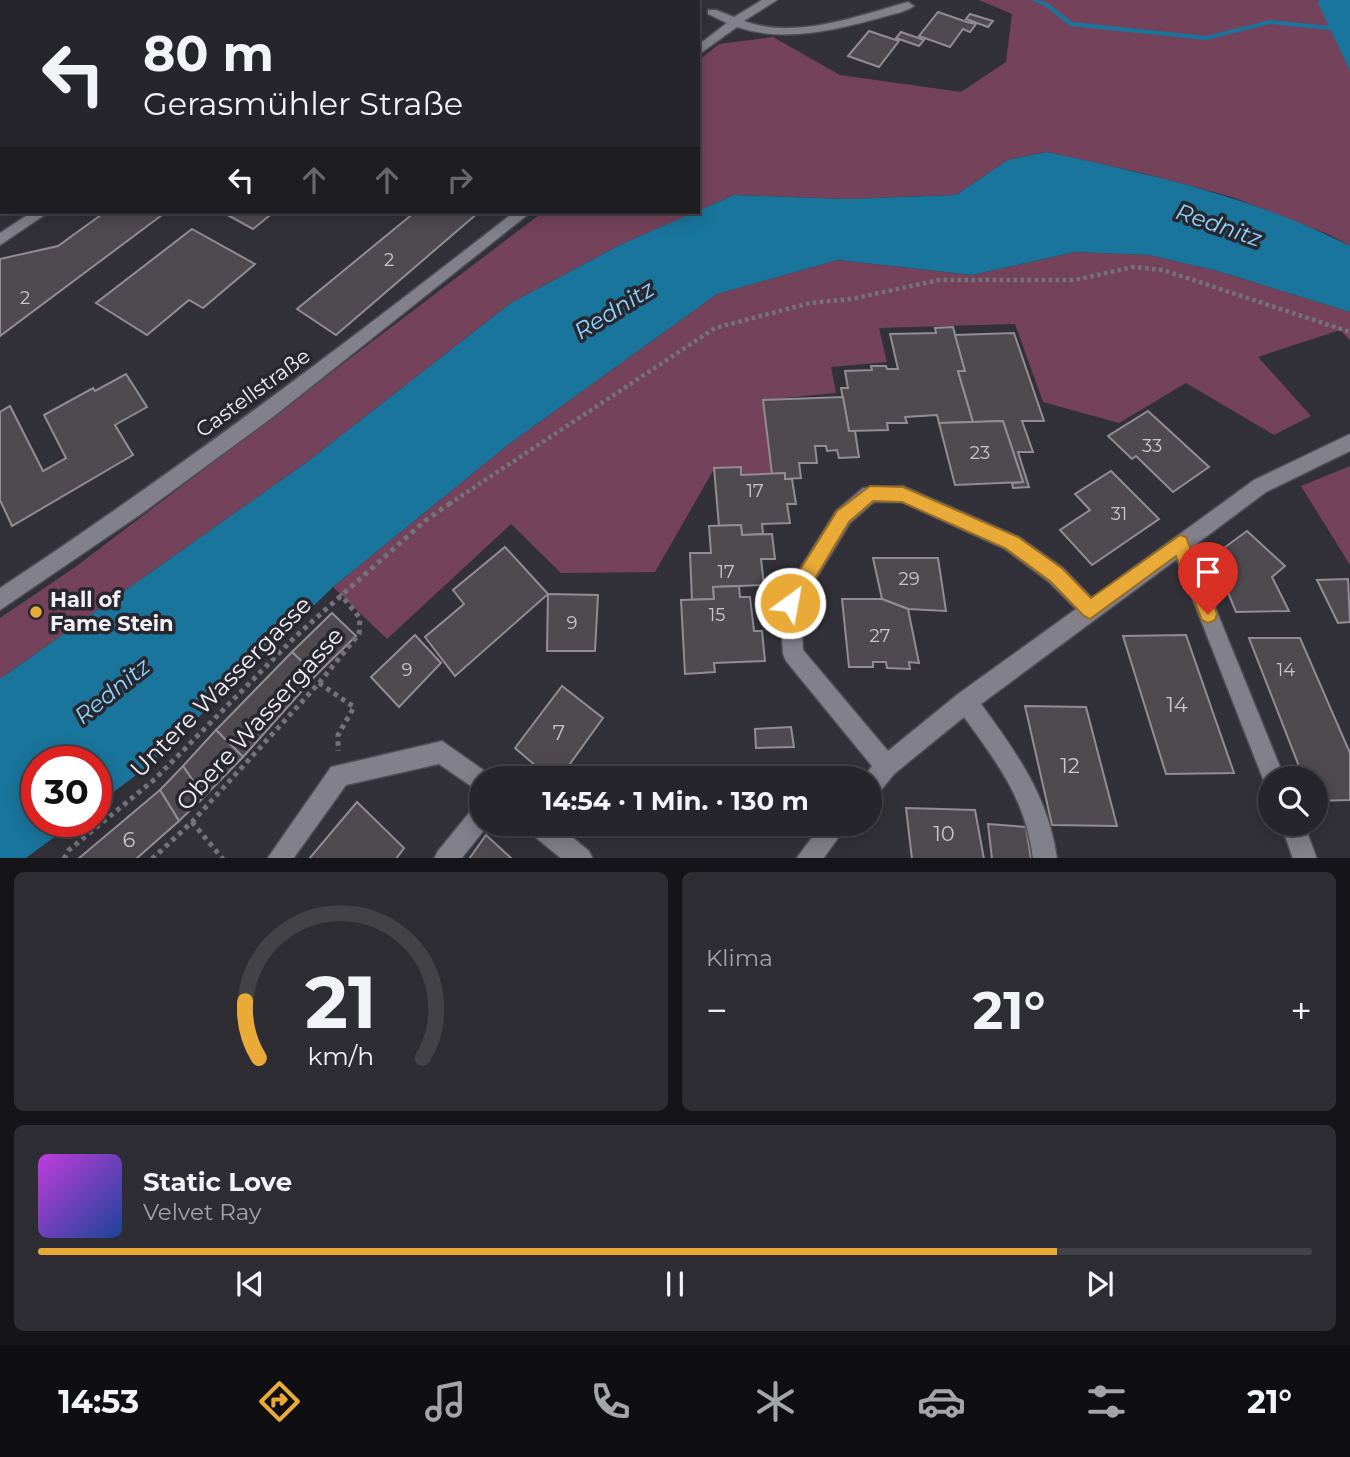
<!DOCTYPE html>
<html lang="de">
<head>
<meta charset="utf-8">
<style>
  body { margin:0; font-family:Montserrat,sans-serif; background:#2e2d33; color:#f1f3f6; height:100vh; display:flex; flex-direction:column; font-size:26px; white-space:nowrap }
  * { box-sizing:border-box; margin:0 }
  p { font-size:23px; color:#a4a5a9 }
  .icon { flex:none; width:38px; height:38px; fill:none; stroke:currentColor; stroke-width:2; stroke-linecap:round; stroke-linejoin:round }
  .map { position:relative; height:858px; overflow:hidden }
  .panel { display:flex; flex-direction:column; gap:14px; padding:14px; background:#151418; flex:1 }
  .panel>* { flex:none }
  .banner { position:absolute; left:0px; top:0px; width:700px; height:214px; box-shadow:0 4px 18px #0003,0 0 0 2px #424247; background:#26252b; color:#f1f3f6; overflow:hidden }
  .tools { position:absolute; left:1258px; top:766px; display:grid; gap:14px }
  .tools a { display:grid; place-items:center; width:70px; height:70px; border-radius:50%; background:#26252b; box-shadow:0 4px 18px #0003,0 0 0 2px #424247; font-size:35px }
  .speed { position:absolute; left:21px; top:746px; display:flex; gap:14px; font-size:35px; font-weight:700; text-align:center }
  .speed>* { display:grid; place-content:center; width:91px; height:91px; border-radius:50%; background:#26252b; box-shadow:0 4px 18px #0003,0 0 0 2px #424247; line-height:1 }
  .speed .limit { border:10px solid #d22; background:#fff; color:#111 }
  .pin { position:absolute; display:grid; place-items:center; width:60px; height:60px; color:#fff; margin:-72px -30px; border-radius:50% 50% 50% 0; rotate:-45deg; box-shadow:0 0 7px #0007 }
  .pin .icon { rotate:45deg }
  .me { position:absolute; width:77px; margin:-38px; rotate:32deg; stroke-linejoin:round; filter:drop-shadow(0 0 5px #0008) }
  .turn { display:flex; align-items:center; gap:24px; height:147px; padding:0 28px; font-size:32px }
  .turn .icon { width:91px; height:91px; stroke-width:2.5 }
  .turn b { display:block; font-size:49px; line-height:60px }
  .lanes { display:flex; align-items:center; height:66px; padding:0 28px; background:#0003; justify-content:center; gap:35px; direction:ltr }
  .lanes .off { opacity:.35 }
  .big { font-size:52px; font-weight:700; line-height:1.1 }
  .panel .widget { flex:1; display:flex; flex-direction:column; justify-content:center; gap:10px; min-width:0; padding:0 24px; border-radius:10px; background:#2e2d33 }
  .panel .dial { align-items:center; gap:0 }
  .dial svg { height:182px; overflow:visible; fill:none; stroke:#424247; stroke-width:7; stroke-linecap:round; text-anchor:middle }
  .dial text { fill:#f1f3f6; stroke:none }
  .song { display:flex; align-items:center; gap:21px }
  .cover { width:84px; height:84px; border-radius:10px; background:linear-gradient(135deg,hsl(290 70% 55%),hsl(220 70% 35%)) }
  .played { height:7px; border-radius:4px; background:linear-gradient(90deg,#eaaa38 80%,#424247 80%) }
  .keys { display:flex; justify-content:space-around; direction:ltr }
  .heat { display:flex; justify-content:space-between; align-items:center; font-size:38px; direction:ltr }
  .panel .tiles { flex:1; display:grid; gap:14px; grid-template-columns:1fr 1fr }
  .widget:last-child { grid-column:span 2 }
  .trip { position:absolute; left:469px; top:766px; width:413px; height:70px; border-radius:35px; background:#26252b; box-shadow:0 4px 18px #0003,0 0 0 2px #424247; font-weight:700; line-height:70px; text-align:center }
  .tab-bar { display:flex; height:112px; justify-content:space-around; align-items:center; background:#0f0f11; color:#a4a5a9 }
  .tab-bar .icon { width:49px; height:49px }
  .tab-bar .current { color:#eaaa38 }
  .tab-bar b { font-size:32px; color:#f1f3f6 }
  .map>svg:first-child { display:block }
  .green { fill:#74435b }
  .water { fill:#1a759c }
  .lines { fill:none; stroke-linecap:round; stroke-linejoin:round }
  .stream { fill:#1a759c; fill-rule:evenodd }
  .building { fill:#4f4950; stroke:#938c95; stroke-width:2 }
  .minor-casing { stroke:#4e4d54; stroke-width:3 }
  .path-far1 { stroke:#74737a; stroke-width:4.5; stroke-dasharray:3.5 3.5; stroke-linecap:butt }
  .path { stroke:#74737a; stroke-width:5; stroke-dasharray:4.5 4.5; stroke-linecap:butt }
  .minor { fill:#81808b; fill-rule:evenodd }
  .route { fill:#eaaa38; stroke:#986e24; stroke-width:2 }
  .poi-dot { fill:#eaaa38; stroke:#28272f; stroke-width:2.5 }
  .labels { text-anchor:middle; stroke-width:7; stroke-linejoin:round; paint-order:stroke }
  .number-label { font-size:18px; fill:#c8c6cc }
  .street-label { font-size:21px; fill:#f1f0f6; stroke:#28272f }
  .poi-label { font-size:21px; font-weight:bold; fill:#f1f0f6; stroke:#28272f; text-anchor:start }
  .near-number-label { font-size:21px; fill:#c8c6cc }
  .water-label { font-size:23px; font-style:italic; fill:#8cd7ff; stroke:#28272f }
  .near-street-label { font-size:24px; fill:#f1f0f6; stroke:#28272f }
</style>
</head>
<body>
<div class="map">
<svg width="1350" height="859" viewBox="0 0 1350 859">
  <rect width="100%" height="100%" fill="#323139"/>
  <!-- green -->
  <g class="green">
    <path d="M0,0H313L2,2V138Z"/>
    <path d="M979,0H1319L1350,71V246L1330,235L1232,197L1142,173L1046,152L1008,160L956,195L847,199L734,195L698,211V61L719,44L773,37L840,75L961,92L1006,62L1012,14Z"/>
    <path d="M543,212H697L620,245L511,303L307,462L0,679V618L74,568Z"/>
    <path d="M1075,252L1149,255L1218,271L1350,312V340L1340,330L1258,357L1311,416L1274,435L1186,383L1119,423L1043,402L1015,324L879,328L887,362L831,367L836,393L763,400L772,474L741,475L740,468L714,469L655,572L561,573L511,524L387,639L333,587L509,444L717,294L838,260L972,275Z"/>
    <path d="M1350,466V565L1301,486Z"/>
  </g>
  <!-- water -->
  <g class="water">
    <path d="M1319,0H1350V71L1318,3Z"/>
    <path d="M1046,152C1149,174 1255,197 1350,246V312L1218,271L1149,255L1075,252L972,275L838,260L717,294L509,444L333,587L147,767L96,805V761H37V821H76L26,858H0V679L307,462L511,303L620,245L734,195L847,199L956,195L1008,160Z"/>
  </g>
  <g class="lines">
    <!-- stream -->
    <path class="stream" d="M1031,0H1039L1049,4L1072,22L1206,36L1270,20L1350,28V32L1270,24L1206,40L1070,26L1045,6Z"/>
  </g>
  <!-- building -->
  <g class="building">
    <path d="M938,12L967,22L976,24L970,32L963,29L950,47L919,36Z"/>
    <path d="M970,14L993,21L988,27L966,19Z"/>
    <path d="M869,31L899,41L879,67L848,56Z"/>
    <path d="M901,32L924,40L919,46L896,38Z"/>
    <path d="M105,212H166L0,336V259L58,246Z"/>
    <path d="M222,212H274L253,229Z"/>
    <path d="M415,212H479L336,335L297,309Z"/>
    <path d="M192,229L255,264L203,308L189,300L147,335L96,303Z"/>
    <path d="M953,327L965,371H958L973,422L939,423L937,415L905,417L907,423H887L888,430L849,431L841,388H848L845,371L872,370L871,366H886L887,369H898L890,334L936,333L935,328Z"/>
    <path d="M1014,333L1044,421H1022L1033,452H1018L1029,487L1013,488L1012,483L1023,482L1003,421L973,422L958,371H965L955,335Z"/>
    <path d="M126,374L147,407L115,425L133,455L12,526L0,500V412L10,406L43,471L66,458L44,415L93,388L95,391Z"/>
    <path d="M843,397L849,431H855L859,457L839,458L837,450L827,451L826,446H815L817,463H799L801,478L785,479V473L772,474L763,400Z"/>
    <path d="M1148,411L1209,467L1173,492L1136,456L1132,459L1108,436Z"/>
    <path d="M1003,421L1023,482L955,485L939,423Z"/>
    <path d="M741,467V475L785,473V479H792L796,504H787L790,523L762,524L763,534L742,535L741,525L719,526L714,468Z"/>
    <path d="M1111,471L1159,519L1092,565L1060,530L1090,510L1075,494Z"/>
    <path d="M741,525L742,535L772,534L775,559H761L764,585L713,587L714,599L692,600L690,553H711L709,526Z"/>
    <path d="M1247,531L1285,566L1272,577L1289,611L1236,612L1213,556Z"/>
    <path d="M505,547L548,594L455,676L425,637L464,604L453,590Z"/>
    <path d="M873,558H938L946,611L908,609L882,599Z"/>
    <path d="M1348,579L1350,622L1338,623L1317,580Z"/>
    <path d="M739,586L740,597H750L754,631H762L765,661L714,663L715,672L685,674L681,600L714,599L713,587Z"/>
    <path d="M548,594L598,595L595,651H547Z"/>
    <path d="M842,599H882L908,609L919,663L909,662L910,669L887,668L886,662H873V667H849Z"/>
    <path d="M332,613L356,636L316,675L292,652Z"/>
    <path d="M415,635L441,663L399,707L371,677Z"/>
    <path d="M1186,635L1234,773L1166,774L1123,636Z"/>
    <path d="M1249,638H1300L1350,753V800L1316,801V779H1304Z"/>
    <path d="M292,652L316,675L243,757L216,730Z"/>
    <path d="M562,686L603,718L559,779H551L515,748Z"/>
    <path d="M1025,706L1086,707L1117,826L1052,825Z"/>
    <path d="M791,727L794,747L756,748L755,729Z"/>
    <path d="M216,730L243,757L204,797L183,766Z"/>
    <path d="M183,766L204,797L179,821L160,790Z"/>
    <path d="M160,790L179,821L136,859H78Z"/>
    <path d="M357,802L404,848L396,859H309Z"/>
    <path d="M906,808L975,810L984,859H912Z"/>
    <path d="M988,824L1026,827L1031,859H992Z"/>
    <path d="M486,835L512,859H469Z"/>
  </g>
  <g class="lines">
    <!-- minor casing -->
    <g class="minor-casing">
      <g id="minor">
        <path d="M344,0H356L342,2Z"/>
        <path d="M762,0H777L744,21C796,40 857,16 908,2L914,6C906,12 893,14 883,17C836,30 784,43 737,27L698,55V45L727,23L708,14V10H716L734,17Z"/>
        <path d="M32,212H49L0,245V233Z"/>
        <path d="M514,212H531L273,417L141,514L0,610V588C177,471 347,343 514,212Z"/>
        <path d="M1350,434V451L1266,492L1191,548L1285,779H1270V789L1266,787L1263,779L1177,559L981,704C1016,752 1049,797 1057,859H1033C1026,800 998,764 964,717L894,774L878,794L870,797V779H862L872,766L786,661L783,654L780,603L783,596L836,511L863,488L903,486L1019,537L1063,568L1092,598L1254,480ZM874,502H902L1005,549L1049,582L1076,609L958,694L888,751L803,650L800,605L850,523Z"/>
        <path d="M442,741L489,774L491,779H481V793L439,764L346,785L293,859H267L331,767Z"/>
        <path d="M481,805V824H489L461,859H434L438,851L473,808Z"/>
        <path d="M526,824H556L589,851L593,859H562L529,832Z"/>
        <path d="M822,824H848L823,859H796Z"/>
        <path d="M1281,824H1304L1317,859H1293Z"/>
      </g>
    </g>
    <!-- path-far1 -->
    <path class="path-far1" d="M449,504L715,328L810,303L851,299L939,280H1075L1133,267L1163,270L1350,332"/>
    <!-- path -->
    <g class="path">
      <path d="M319,683L354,707L338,735V751"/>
      <path d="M192,822L223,859"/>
      <path d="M64,859L69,850L155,779L296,636L426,520L452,502"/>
      <path d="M152,859L192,822L319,683L359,634L360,618L340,594"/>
    </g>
    <!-- minor -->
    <use href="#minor" class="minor"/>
  </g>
  <!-- route -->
  <path class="route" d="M870,486L903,487L1018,537L1063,569L1091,598L1180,535L1186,537L1217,614L1215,620L1208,623L1202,620L1176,556L1090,619L1084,616L1050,581L1005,548L902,502L873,501L849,522L796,610L790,612L783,610L781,603L783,597L837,511Z"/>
  <!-- markers -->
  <circle class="poi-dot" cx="36" cy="612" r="7"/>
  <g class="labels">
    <!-- number labels -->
    <g class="number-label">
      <text x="389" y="266">2</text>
      <text x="25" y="304">2</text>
      <text x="1152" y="452">33</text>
      <text x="980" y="459">23</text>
      <text x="755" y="497">17</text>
      <text x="1119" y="520">31</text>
      <text x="726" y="578">17</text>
      <text x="909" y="585">29</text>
      <text x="717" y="621">15</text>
      <text x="572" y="629">9</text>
      <text x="880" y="642">27</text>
      <text x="407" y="676">9</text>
      <text x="1286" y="676">14</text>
    </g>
    <!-- street labels -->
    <g class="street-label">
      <text transform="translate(253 393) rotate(-36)" y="7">Castellstraße</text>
    </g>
    <!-- poi labels -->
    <g class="poi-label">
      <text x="50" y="607">Hall of<tspan x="50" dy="24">Fame Stein</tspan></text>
    </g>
    <!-- near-number labels -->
    <g class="near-number-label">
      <text x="1177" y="712">14</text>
      <text x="559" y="740">7</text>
      <text x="1070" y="773">12</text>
      <text x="944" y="841">10</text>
      <text x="129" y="847">6</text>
    </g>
    <!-- water labels -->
    <g class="water-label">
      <text transform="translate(1219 225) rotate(19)" y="8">Rednitz</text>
      <text transform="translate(614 310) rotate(-32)" y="8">Rednitz</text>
      <text transform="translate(112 691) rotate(-39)" y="8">Rednitz</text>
    </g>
    <!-- near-street labels -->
    <g class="near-street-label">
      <text transform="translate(221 687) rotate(-45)" y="8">Untere Wassergasse</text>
      <text transform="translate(260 719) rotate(-48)" y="8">Obere Wassergasse</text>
    </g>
  </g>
</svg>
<div class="tools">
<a><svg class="icon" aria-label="search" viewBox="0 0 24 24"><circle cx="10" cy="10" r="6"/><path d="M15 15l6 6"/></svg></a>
</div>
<div class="speed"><div class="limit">30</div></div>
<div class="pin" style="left:1208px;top:614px;background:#d93025"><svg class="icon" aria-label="arrive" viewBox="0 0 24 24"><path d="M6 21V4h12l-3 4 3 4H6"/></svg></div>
<svg class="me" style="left:790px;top:603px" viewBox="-20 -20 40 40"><circle r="17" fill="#eaaa38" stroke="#fff" stroke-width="3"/><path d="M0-11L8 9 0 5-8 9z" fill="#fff"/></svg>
<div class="trip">14:54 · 1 Min. · 130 m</div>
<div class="banner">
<div class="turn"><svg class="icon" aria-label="left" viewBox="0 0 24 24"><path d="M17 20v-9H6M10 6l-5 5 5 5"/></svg><div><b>80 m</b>Gerasmühler Straße</div></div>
<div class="lanes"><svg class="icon" aria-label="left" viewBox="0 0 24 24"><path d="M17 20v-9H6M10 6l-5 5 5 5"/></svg><svg class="icon off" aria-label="ahead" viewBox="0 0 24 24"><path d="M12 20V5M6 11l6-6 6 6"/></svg><svg class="icon off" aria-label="ahead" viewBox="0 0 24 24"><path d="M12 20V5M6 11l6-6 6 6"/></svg><svg class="icon off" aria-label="right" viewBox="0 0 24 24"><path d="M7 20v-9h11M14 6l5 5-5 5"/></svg></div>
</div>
</div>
<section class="panel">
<div class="tiles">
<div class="widget dial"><svg viewBox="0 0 100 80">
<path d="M14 69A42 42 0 1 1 86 69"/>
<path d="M14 69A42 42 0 0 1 8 44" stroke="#eaaa38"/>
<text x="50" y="56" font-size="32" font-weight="700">21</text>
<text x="50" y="72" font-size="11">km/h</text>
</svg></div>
<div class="widget"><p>Klima</p>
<div class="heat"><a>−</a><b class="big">21°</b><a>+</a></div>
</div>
<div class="widget">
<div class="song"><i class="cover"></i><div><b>Static Love</b><p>Velvet Ray</p></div></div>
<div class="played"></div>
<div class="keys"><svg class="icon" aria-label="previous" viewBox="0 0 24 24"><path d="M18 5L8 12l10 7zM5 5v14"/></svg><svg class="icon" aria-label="pause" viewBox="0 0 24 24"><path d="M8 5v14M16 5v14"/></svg><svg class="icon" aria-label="next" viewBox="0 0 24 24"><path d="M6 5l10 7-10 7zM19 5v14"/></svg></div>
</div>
</div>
</section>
<nav class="tab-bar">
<b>14:53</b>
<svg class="icon current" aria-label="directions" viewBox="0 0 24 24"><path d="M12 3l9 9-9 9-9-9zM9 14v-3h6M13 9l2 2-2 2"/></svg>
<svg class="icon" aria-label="music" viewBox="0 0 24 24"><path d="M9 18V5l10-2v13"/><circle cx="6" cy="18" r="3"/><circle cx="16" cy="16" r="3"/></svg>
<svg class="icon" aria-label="phone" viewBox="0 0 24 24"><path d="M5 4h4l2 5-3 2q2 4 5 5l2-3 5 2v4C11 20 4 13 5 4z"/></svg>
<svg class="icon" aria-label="climate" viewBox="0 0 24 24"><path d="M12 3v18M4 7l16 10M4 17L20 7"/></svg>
<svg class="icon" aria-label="car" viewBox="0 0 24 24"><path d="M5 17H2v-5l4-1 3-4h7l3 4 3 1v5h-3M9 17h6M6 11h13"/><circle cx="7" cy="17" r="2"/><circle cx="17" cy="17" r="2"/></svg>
<svg class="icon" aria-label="filters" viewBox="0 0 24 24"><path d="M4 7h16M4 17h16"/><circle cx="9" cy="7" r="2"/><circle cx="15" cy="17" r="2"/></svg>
<b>21°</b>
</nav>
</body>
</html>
